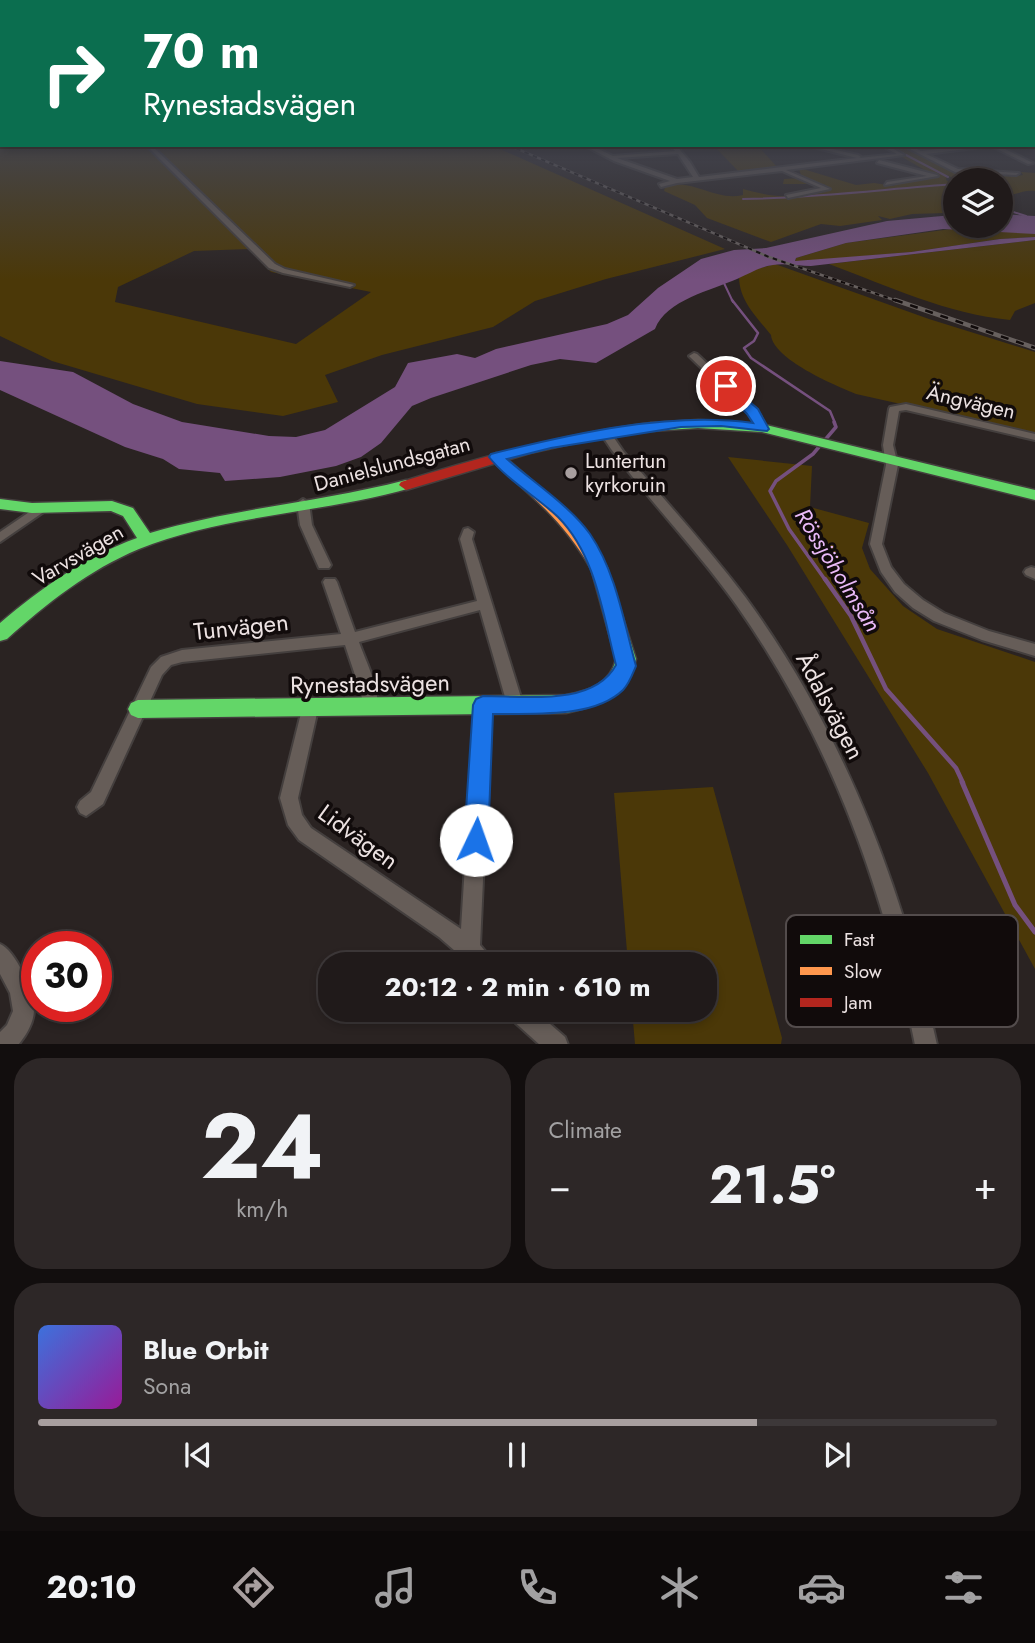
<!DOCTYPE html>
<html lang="en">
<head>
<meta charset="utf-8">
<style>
  body { margin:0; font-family:Jost,sans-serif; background:#2d2727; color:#f1f3f6; height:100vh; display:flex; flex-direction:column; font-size:26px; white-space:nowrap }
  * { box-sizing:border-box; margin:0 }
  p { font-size:23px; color:#a2a1a2 }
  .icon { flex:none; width:38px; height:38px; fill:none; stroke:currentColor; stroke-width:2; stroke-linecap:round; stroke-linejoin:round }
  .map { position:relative; height:1044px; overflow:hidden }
  .panel { display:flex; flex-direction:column; gap:14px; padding:14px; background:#120e0e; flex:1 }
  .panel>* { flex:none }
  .guide { position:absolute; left:0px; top:0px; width:1036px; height:147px; box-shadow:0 4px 10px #0003,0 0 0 2px #3d3839; background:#0b6e4f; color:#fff; overflow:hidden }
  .buttons { position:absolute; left:943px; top:168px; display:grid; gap:14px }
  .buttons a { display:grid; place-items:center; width:70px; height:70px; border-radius:50%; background:#201a1a; box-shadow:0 4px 10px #0003,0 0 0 2px #3d3839; font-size:35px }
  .speed { position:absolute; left:21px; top:931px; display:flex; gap:14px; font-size:35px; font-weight:700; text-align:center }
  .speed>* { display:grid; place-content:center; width:91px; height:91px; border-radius:50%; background:#201a1a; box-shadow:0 4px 10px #0003,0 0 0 2px #3d3839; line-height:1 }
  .speed .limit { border:10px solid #d22; background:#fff; color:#111 }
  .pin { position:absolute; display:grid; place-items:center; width:60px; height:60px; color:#fff; margin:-30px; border:4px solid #fff; border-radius:50%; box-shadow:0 2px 7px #0007 }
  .me { position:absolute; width:77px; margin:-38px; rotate:3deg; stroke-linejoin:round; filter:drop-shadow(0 0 5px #0008) }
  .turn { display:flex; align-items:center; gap:24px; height:147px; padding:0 28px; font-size:32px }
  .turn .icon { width:91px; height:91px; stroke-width:2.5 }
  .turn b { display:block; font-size:49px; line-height:60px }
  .big { font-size:52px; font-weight:700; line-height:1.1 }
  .panel .widget { flex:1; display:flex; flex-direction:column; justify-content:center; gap:10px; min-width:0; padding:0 24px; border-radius:28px; background:#2d2727 }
  .panel .dial { align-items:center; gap:0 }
  .dial b { font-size:91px; line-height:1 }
  .song { display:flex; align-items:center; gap:21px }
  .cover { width:84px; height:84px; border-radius:10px; background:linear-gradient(135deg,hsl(220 70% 55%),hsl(300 70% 35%)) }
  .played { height:7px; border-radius:4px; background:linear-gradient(90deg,#a89f9f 75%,#3d3839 75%) }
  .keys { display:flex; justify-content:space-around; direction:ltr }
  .heat { display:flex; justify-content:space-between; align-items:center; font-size:38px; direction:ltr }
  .panel .tiles { flex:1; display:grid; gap:14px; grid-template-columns:1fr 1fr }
  .widget:last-child { grid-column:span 2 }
  .trip { position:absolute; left:318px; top:952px; width:399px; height:70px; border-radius:28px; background:#201a1a; box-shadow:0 4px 10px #0003,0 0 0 2px #3d3839; font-weight:700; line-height:70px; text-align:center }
  .tabs { display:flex; height:112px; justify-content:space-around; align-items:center; background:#0d0a0a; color:#a2a1a2 }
  .tabs .icon { width:49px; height:49px }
  .tabs .active { color:#a89f9f }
  .tabs b { font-size:32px; color:#f1f3f6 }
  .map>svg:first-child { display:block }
  .green { fill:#4b3808; fill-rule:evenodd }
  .water { fill:#75507e }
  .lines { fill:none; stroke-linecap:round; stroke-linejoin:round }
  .stream-far4 { stroke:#75507e; stroke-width:2 }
  .stream-far3 { stroke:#75507e; stroke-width:2.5 }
  .stream-far2 { stroke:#75507e; stroke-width:3.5 }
  .stream-far1 { stroke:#75507e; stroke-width:4.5 }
  .stream { stroke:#75507e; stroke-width:5 }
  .street-casing { stroke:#443f3e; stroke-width:4 }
  .fast-casing { stroke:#443f3e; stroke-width:3 }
  .slow-casing { stroke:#443f3e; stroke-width:3 }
  .jam-casing { stroke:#443f3e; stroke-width:3 }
  .street { fill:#665d58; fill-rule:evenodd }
  .fast { fill:#63d668; fill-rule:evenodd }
  .slow { fill:#ff974d; fill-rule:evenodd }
  .jam { fill:#b3261e; fill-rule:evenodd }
  .rail-far1-casing { stroke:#67605e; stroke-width:2.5 }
  .rail-casing { stroke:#67605e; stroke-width:4.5 }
  .rail-far1 { stroke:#110b0b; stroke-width:2; stroke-dasharray:4.5; stroke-linecap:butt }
  .rail { stroke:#110b0b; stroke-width:2.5; stroke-dasharray:8; stroke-linecap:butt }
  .route { fill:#1a73e8; stroke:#114b97; stroke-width:2 }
  .poi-dot { fill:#a89f9f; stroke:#110b0b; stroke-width:2.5 }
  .labels { text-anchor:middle; stroke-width:7; stroke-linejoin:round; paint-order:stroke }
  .street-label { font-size:21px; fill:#ece2e2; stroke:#110b0b }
  .poi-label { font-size:21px; fill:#ece2e2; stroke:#110b0b; text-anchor:start }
  .water-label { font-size:23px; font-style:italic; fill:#eabaf8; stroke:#110b0b }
  .near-street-label { font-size:24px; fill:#ece2e2; stroke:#110b0b }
  .key { fill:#110b0b; stroke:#534c4c; stroke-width:2 }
  .key-label { font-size:19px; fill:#ece2e2 }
</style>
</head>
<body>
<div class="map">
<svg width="1035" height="1045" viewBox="0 0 1035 1045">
  <rect width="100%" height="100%" fill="#2a2322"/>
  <!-- green -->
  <g class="green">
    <path d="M0,134L2,145H491L725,249L606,279L535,301L493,327L382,355L325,375L338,402L283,416L197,404L52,361L0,336ZM249,249L271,272L371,292L296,344L115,302L118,287L194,251Z"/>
    <path d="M713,145H757L779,169L739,172Z"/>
    <path d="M881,145H902L955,172L1017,176L1023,175L1021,172L1035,173V191C1021,189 1014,197 1001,197V180H956L947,175L946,180L956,186L955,209H946V213L912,214L890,219L878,216L882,220L840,226L821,224L771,242L707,218L695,205L664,191L665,187C691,177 715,202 743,195V189C773,198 802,199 832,190L824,184H783L784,179L802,178L799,169H803L856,185L874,183L894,186L896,183L937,177Z"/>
    <path d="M959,228L1030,233L1035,234V237L1000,239L911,252L795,262L796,258L846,243Z"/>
    <path d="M1035,240V303L1015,311L1010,320C947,314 888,286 829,264Z"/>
    <path d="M775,264L929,319L1035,352V434L856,394C834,385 773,359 771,335C757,317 740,302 739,278L750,271Z"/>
    <path d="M728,457L812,466L810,507L869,523L862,548L870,569L903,606L937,629L1035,662V969L928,773L787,545Z"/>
    <path d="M713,787L782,1038L781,1044H635L632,1010H705V964H628L614,793Z"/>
  </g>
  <!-- water -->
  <path class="water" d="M951,213H955L956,226H1001V214L1035,216V234L943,229L846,243L796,258L795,261L911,252L1000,239L1035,237V240L811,266C799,266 784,263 773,265C759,267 749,274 737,279C712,290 666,300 655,329L596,363L560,359L531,365L431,398L412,406L381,443L361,457L336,466L280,477L225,481L220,473L179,469L163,459L125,447L0,390V361L73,372L133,404L182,422L269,436L296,437L325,430L395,387L408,363L457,354L475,358L496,349L607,324L628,315L658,288L701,259L734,250L766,248L887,221L953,215Z"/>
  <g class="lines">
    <!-- stream-far4 -->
    <g class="stream-far4">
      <path d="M889,145L904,154"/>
      <path d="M906,155L948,177"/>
      <path d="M743,199C814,198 885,189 956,184"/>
      <path d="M1001,208L1026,216"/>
      <path d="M723,281L733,302"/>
    </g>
    <!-- stream-far3 -->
    <path class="stream-far3" d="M732,300L758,333L754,341L744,348L751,358L830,411L835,423"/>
    <!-- stream-far2 -->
    <path class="stream-far2" d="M826,581L789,529L770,491L776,481L813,454L836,427L834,422"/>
    <!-- stream-far1 -->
    <path class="stream-far1" d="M825,579L851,616L886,689L956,768L963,783"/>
    <!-- stream -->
    <path class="stream" d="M962,782L1015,905L1035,932"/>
    <!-- street casing -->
    <g class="street-casing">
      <g id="street">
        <path d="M146,145H151L275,264L285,269L354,285L350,287L283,273L269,268Z"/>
        <path d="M583,145H590L613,156L675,151L671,146L676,145L690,162L699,177L857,158L805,145H815L858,155L861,157L859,158L897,154L880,145H887L904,155L786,170L830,189L788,198L786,195L821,188L782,171L677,183L661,187L659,184L670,181L614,161ZM678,154L693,177L677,179L617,158Z"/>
        <path d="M902,145H908L921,151L974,145H997L1033,163L1028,164L991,146L926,154L958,169L1019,173L1016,175L955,172Z"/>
        <path d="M879,160L937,175L938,176L885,185L887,182L927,176L877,163Z"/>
        <path d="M694,353L697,354L757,410L767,428L766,430H758L749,414L691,358L689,356Z"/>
        <path d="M906,404L1035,434V440L906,410L899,411L893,445L898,465L882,544L891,567L904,584L923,600L944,613L989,631L1035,644V656L982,640L934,621L913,608L895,592L881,572L870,544L886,465L883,445L889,409L890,407Z"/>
        <path d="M606,431L610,432L623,451C664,500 708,547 746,598C843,731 902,885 937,1045H915C883,886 830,739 737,606C698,551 651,503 611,449L601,434Z"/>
        <path d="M303,499L309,503L312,525L331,565L329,568H319L300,525L297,503Z"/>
        <path d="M41,504L47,508L45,511L0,542V532Z"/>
        <path d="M468,528L474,532L472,539L523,704L521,709L515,711L509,709L507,704L480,610L359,642C365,660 383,694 376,712L370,714L364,712L361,693L345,645L182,662L171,665L162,675L103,804L86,816L80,813L77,807L80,801L91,792L151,667L161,657L182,650L341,634L323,582L325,579H335L337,582L355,632L477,601L460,539L464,529Z"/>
        <path d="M1031,567L1035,568V579L1026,575L1024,572L1026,569Z"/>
        <path d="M483,698L489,700L491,705L480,945L490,957L493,964H470L439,937L299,840L288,825L280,798L302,709L304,704L310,702L316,704L318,709L298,798L302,815L311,828L461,929L475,705L477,700Z"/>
        <path d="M0,944C15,950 35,993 34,1010C34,1022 26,1036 18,1045H0V1032L7,1025L13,1011L10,993L0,974Z"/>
        <path d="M507,1010H534L565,1037L568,1045H540L510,1018Z"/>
      </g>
    </g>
    <!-- fast casing -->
    <g class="fast-casing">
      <g id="fast">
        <path d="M698,420L762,424L1035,490V500L762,432L698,428L651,431L644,427L651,423Z"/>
        <path d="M406,480L413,485L411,488C323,513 223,515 139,549C89,570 47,603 7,639L0,641V623C41,588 86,556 137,538L123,516L111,511L32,513L0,509V499L32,503L112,501L133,508L150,533C234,508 322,502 406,480Z"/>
        <path d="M599,562L605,564L607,568L636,659C627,695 600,706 566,713L138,718L131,715L128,709L131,703L138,700L566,695C590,691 610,684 616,659L591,568L593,564Z"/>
      </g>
    </g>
    <!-- slow casing -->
    <g class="slow-casing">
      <path id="slow" d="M496,453L501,454C544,491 580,518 607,568L605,572H593C563,520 535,499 491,460L489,457Z"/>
    </g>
    <!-- jam casing -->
    <g class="jam-casing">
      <path id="jam" d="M651,423L658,427L656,430L588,440L530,453L406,490L399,485L401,482C483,456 565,434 651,423Z"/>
    </g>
    <!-- street -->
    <use href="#street" class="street"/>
    <!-- fast -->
    <use href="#fast" class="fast"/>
    <!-- slow -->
    <use href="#slow" class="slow"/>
    <!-- jam -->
    <use href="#jam" class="jam"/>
    <!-- rail-far1 casing -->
    <g class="rail-far1-casing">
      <path id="rail-far1" d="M508,145L769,257L900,302"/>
    </g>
    <!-- rail casing -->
    <g class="rail-casing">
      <path id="rail" d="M895,300L1035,348"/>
    </g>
    <!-- rail-far1 -->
    <use href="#rail-far1" class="rail-far1"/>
    <!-- rail -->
    <use href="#rail" class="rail"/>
  </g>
  <!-- sky -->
  <linearGradient id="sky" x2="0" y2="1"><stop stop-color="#171313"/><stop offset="0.48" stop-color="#44454f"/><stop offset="1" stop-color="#44454f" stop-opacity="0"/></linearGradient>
  <rect width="1035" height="280" fill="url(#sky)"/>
  <!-- route -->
  <path class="route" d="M726,382L758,409L769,429L767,431L721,426L681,427L551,448L507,459C533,482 570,506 590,534C616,572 624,623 636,666C633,673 629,684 623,690C593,719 532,713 493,714L488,840L484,849L476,852L467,849L464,840L473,705L476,699L483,696C524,696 593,707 616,665C603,615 596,555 558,517C536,496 508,481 489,457L491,454C571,434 671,411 753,423L747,414L720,386Z"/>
  <!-- markers -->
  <circle class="poi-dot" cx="571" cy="473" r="7"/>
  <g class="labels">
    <!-- street labels -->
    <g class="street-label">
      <text transform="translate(971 402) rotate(13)" y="7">Ängvägen</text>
      <text transform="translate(392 464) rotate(-15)" y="7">Danielslundsgatan</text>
      <text transform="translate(78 555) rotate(-30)" y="7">Varvsvägen</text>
    </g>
    <!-- poi labels -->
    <g class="poi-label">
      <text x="585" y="468">Luntertun<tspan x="585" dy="24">kyrkoruin</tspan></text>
    </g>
    <!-- water labels -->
    <g class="water-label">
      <text transform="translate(838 570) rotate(58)" y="8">Rössjöholmsån</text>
    </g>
    <!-- near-street labels -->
    <g class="near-street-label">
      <text transform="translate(241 627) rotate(-6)" y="8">Tunvägen</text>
      <text transform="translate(370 684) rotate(-1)" y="8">Rynestadsvägen</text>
      <text transform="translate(830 706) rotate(62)" y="8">Ådalsvägen</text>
      <text transform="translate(358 837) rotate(36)" y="8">Lidvägen</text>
    </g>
  </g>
  <!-- legend -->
  <rect x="786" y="915" width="232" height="112" rx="10" class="key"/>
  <rect x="800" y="935" width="32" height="9" fill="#63d668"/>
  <rect x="800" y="967" width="32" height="8" fill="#ff974d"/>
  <rect x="800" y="998" width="32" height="9" fill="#b3261e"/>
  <g class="key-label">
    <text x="844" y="946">Fast</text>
    <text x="844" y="978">Slow</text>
    <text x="844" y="1009">Jam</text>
  </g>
</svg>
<div class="buttons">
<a><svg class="icon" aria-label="layers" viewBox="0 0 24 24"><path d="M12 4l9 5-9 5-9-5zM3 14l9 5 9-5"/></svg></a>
</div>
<div class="speed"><div class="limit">30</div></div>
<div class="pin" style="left:726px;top:386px;background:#d93025"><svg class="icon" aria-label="arrive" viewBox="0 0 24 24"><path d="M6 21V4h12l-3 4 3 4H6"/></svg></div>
<svg class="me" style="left:476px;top:840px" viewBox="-20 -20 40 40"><circle r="19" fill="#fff"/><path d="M0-13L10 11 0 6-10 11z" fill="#1a73e8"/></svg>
<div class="trip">20:12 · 2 min · 610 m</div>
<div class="guide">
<div class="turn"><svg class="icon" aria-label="right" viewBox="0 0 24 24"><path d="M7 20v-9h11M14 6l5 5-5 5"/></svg><div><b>70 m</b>Rynestadsvägen</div></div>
</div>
</div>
<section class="panel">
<div class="tiles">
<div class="widget dial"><b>24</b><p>km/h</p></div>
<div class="widget"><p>Climate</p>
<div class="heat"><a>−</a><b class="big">21.5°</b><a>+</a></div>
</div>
<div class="widget">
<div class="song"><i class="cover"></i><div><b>Blue Orbit</b><p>Sona</p></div></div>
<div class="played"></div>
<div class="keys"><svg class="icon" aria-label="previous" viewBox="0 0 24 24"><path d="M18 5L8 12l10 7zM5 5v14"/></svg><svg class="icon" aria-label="pause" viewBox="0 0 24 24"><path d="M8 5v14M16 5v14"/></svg><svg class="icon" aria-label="next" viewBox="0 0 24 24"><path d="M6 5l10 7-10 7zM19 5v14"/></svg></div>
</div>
</div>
</section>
<nav class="tabs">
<b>20:10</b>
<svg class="icon active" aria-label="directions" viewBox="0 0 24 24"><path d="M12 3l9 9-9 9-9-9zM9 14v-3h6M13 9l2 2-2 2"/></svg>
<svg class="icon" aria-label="music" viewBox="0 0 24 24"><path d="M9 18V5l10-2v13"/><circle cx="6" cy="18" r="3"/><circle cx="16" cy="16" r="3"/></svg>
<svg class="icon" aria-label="phone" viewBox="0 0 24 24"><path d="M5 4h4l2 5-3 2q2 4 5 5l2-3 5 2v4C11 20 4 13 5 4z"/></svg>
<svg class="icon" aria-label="climate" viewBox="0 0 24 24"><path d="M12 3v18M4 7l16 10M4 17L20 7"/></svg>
<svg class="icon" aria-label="car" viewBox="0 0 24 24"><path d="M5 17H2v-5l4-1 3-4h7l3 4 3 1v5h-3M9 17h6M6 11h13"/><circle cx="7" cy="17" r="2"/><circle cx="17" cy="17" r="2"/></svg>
<svg class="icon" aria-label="filters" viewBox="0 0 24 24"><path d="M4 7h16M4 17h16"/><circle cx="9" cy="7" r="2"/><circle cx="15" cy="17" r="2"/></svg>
</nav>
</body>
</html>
